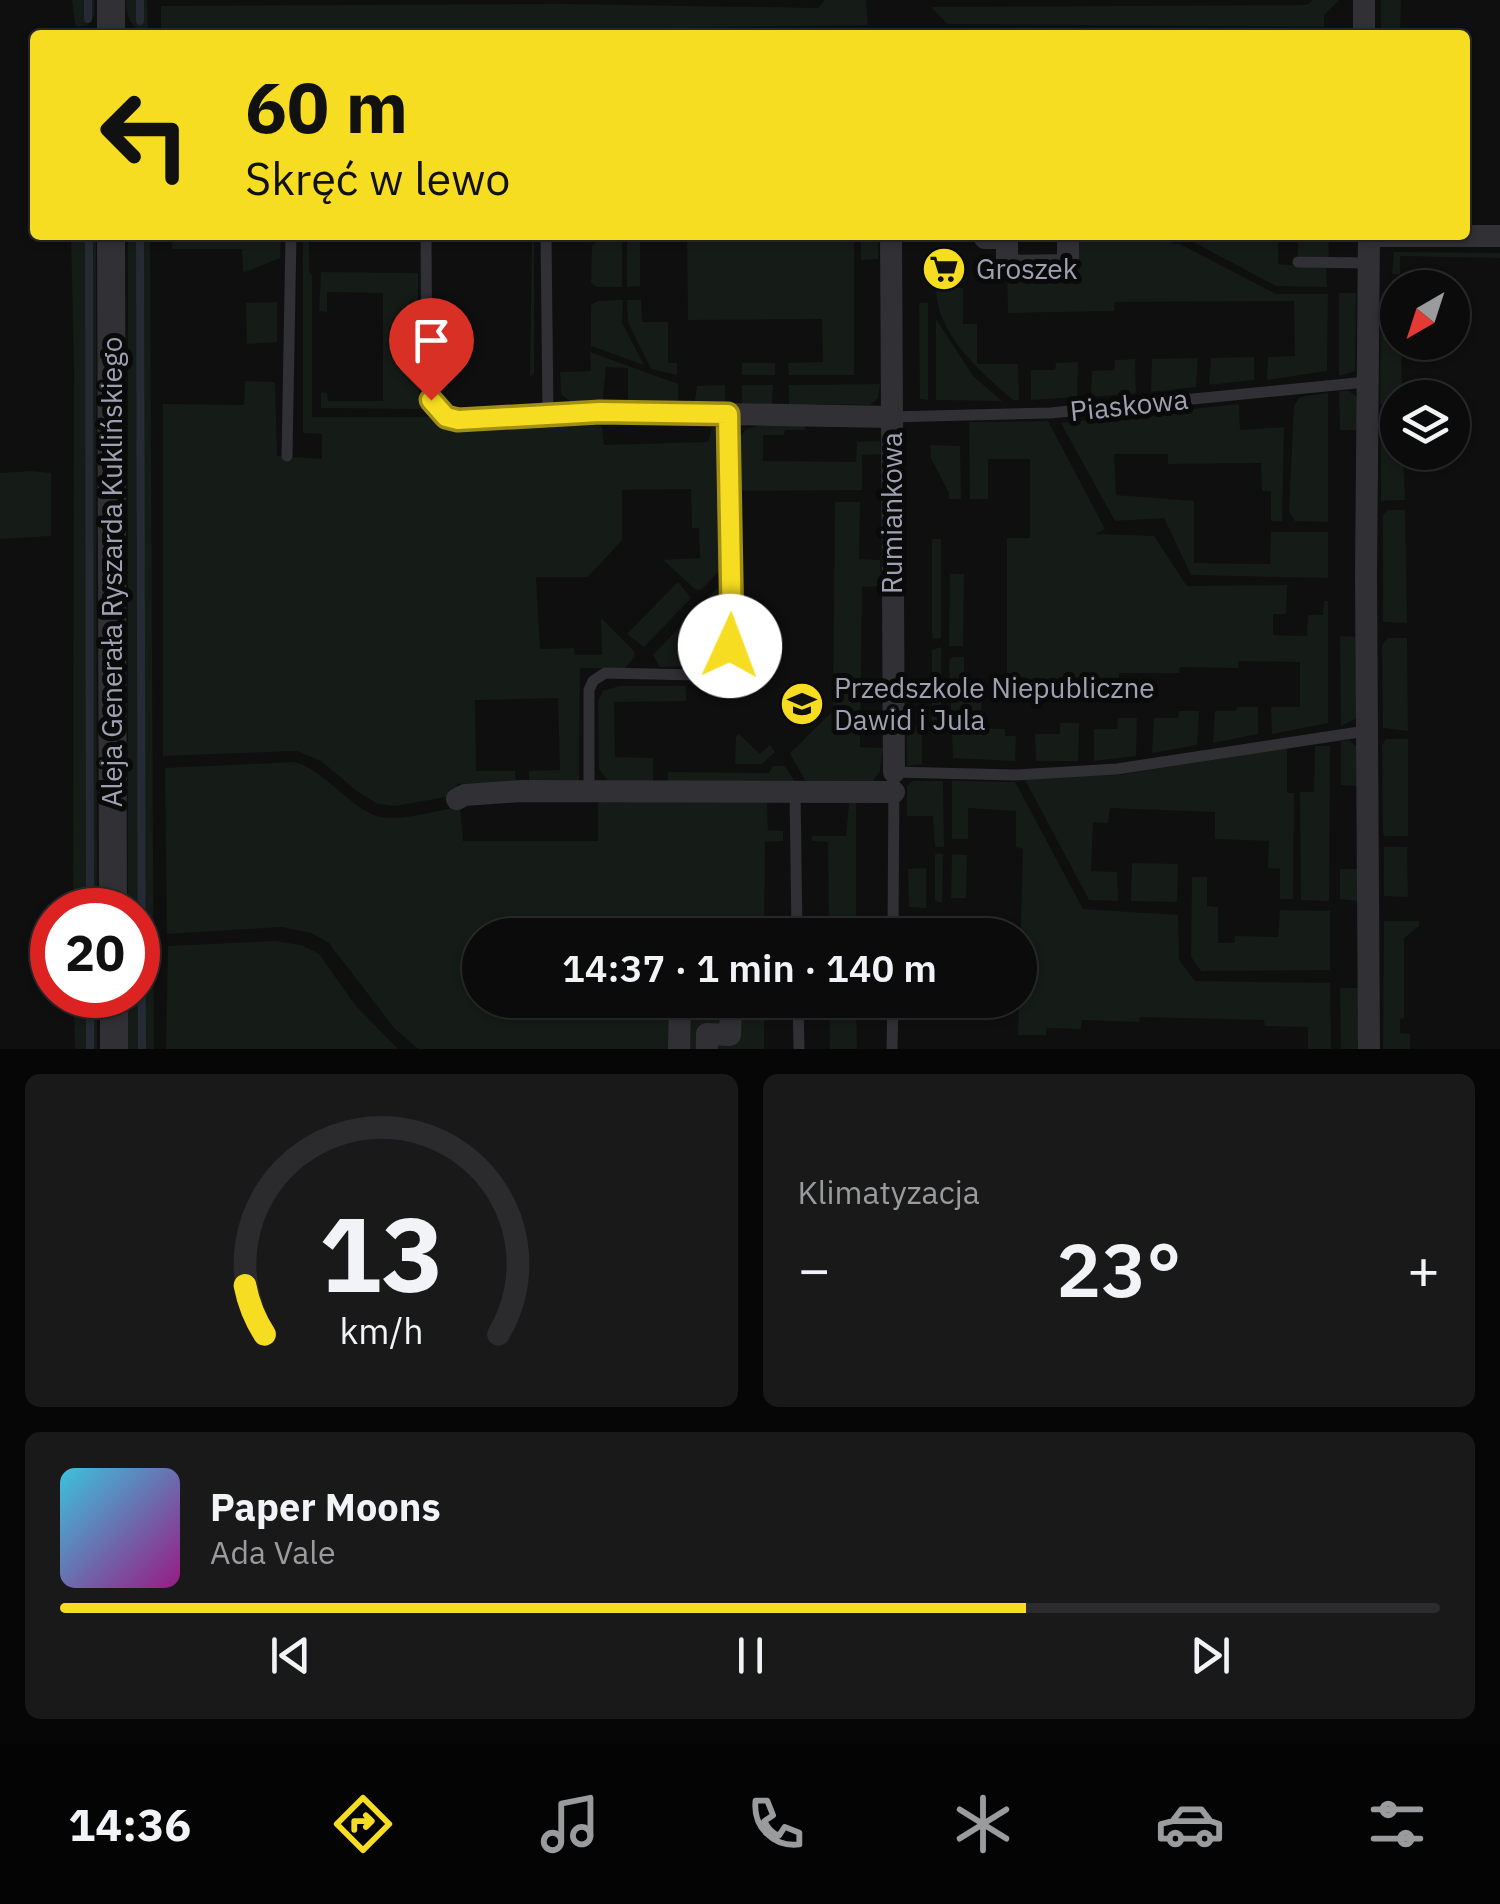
<!DOCTYPE html>
<html lang="pl">
<head>
<meta charset="utf-8">
<style>
  body { margin:0; font-family:"IBM Plex Sans",sans-serif; background:#19191a; color:#f1f3f6; height:100vh; display:flex; flex-direction:column; font-size:38px; white-space:nowrap }
  * { box-sizing:border-box; margin:0 }
  p { font-size:32px; color:#9a9b9d }
  .icon { flex:none; width:55px; height:55px; fill:none; stroke:currentColor; stroke-width:2; stroke-linecap:round; stroke-linejoin:round }
  .map { position:relative; height:1049px; overflow:hidden }
  .panel { display:flex; flex-direction:column; gap:25px; padding:25px; background:#060607; flex:1 }
  .panel>* { flex:none }
  .guide { position:absolute; left:30px; top:30px; width:1440px; height:210px; border-radius:10px; box-shadow:0 2px 8px #0004,0 0 0 2px #2b2b2d; background:#f7dd21; color:#111; overflow:hidden }
  .needle { width:65px; rotate:219deg }
  .controls { position:absolute; left:1380px; top:270px; display:grid; gap:20px }
  .controls a { display:grid; place-items:center; width:90px; height:90px; border-radius:50%; background:#0b0b0c; box-shadow:0 2px 8px #0004,0 0 0 2px #2b2b2d; font-size:50px }
  .speed { position:absolute; left:30px; top:888px; display:flex; gap:20px; font-size:50px; font-weight:700; text-align:center }
  .speed>* { display:grid; place-content:center; width:130px; height:130px; border-radius:50%; background:#0b0b0c; box-shadow:0 2px 8px #0004,0 0 0 2px #2b2b2d; line-height:1 }
  .speed .limit { border:15px solid #d22; background:#fff; color:#111 }
  .pin { position:absolute; display:grid; place-items:center; width:85px; height:85px; color:#fff; margin:-102px -42px; border-radius:50% 50% 50% 0; rotate:-45deg; box-shadow:0 0 10px #0007 }
  .pin .icon { rotate:45deg }
  .me { position:absolute; width:110px; margin:-55px; rotate:2deg; stroke-linejoin:round; filter:drop-shadow(0 0 8px #0008) }
  .turn { display:flex; align-items:center; gap:35px; height:210px; padding:0 50px; font-size:45px }
  .turn .icon { width:130px; height:130px; stroke-width:2.5 }
  .turn b { display:block; font-size:70px; line-height:85px }
  .big { font-size:75px; font-weight:600; line-height:1.1 }
  .panel .card { flex:1; display:flex; flex-direction:column; justify-content:center; gap:15px; min-width:0; padding:0 35px; border-radius:15px; background:#19191a }
  .panel .dial { align-items:center; gap:0 }
  .dial svg { height:260px; overflow:visible; fill:none; stroke:#2b2b2d; stroke-width:7; stroke-linecap:round; text-anchor:middle }
  .dial text { fill:#f1f3f6; stroke:none }
  .song { display:flex; align-items:center; gap:30px }
  .cover { width:120px; height:120px; border-radius:15px; background:linear-gradient(135deg,hsl(190 70% 55%),hsl(310 70% 35%)) }
  .played { height:10px; border-radius:5px; background:linear-gradient(90deg,#f7dd21 70%,#2b2b2d 70%) }
  .keys { display:flex; justify-content:space-around; direction:ltr }
  .heat { display:flex; justify-content:space-between; align-items:center; font-size:55px; direction:ltr }
  .panel .tiles { flex:1; display:grid; gap:25px; grid-template-columns:1fr 1fr }
  .card:last-child { grid-column:span 2 }
  .trip { position:absolute; left:462px; top:918px; width:575px; height:100px; border-radius:50px; background:#0b0b0c; box-shadow:0 2px 8px #0004,0 0 0 2px #2b2b2d; font-weight:600; line-height:100px; text-align:center }
  .dock { display:flex; height:160px; justify-content:space-around; align-items:center; background:#040405; color:#9a9b9d }
  .dock .icon { width:70px; height:70px }
  .dock .selected { color:#f7dd21 }
  .dock b { font-size:45px; color:#f1f3f6 }
  .map>svg:first-child { display:block }
  .green { fill:#151b17 }
  .lines { fill:none; stroke-linecap:round; stroke-linejoin:round }
  .stream { stroke:#252a34; stroke-width:8 }
  .service { stroke:#303035; stroke-width:11 }
  .minor { stroke:#303035; stroke-width:22 }
  .tertiary { stroke:#303035; stroke-width:28 }
  .route-casing { stroke:#a19015; stroke-width:25 }
  .route { stroke:#f7dd21; stroke-width:18 }
  .labels { text-anchor:middle; stroke-width:10; stroke-linejoin:round; paint-order:stroke }
  .poi-label { font-size:28px; fill:#9fa1b2; stroke:#0a0a0b; text-anchor:start }
  .street-label { font-size:28px; fill:#9fa1b2; stroke:#0a0a0b }
</style>
</head>
<body>
<div class="map">
<svg width="1500" height="1049" viewBox="0 0 1500 1049">
  <rect width="100%" height="100%" fill="#0f0f10"/>
  <!-- green -->
  <g class="green">
    <path d="M72,0H94V16L87,25L78,27L75,24Z"/>
    <path d="M126,0H147L148,33C130,29 126,16 126,0Z"/>
    <path d="M825,0H866L868,25L171,35L161,32V6L566,4L818,8Z"/>
    <path d="M1313,0H1339L1324,15V27L947,24L931,7L1307,5Z"/>
    <path d="M1381,0H1401L1400,35H1381Z"/>
    <path d="M71,235H96L97,910H73L74,366Z"/>
    <path d="M128,235H150L154,1049H128V995H138V910H128Z"/>
    <path d="M171,235H281L280,258L243,273L242,249H172Z"/>
    <path d="M303,235H309V271L312,275V417H432L454,428L598,425L602,427L604,445L708,442L712,427L720,430L721,569L701,590L695,589L663,560L700,558L699,528H692L691,489L622,490V540L588,577H536L540,649L574,648L575,655H602L601,618L634,651L635,656L625,668H580L579,783L529,782V771L560,770L558,698L475,700L476,771H515L516,782L457,784V791L446,797L395,806L378,804L358,792L321,761L297,751L163,756V404L244,405L245,381L275,382L277,456L322,459V434L303,433Z"/>
    <path d="M532,235H534V373L530,377Z"/>
    <path d="M687,235H854V375H789L788,363L823,362L822,319L688,320Z"/>
    <path d="M861,235H878V259L861,260Z"/>
    <path d="M1068,235H1172V244H1180L1276,294H1328L1327,371L1267,380L1268,357L1295,356L1294,301L1115,302L1114,311L1008,313L1007,266L1067,265Z"/>
    <path d="M1180,235H1328L1329,257L1298,256V240L1278,241V264L1326,268L1327,287L1276,286Z"/>
    <path d="M597,241H622V287H597L591,282L592,246Z"/>
    <path d="M627,241H640V286L627,287Z"/>
    <path d="M1394,252L1500,253V258L1400,256V274H1392Z"/>
    <path d="M321,272L418,273V384L420,399L426,409L321,408V392L327,393L328,401H383V293L327,292V312L319,311Z"/>
    <path d="M1392,280H1400L1397,316L1382,313V293L1392,292Z"/>
    <path d="M936,288H963V324H977V364H1018L1019,400H1013C980,372 936,333 936,288Z"/>
    <path d="M1339,293H1356L1355,371L1339,376Z"/>
    <path d="M623,300L622,323L644,365L591,346V305L598,301Z"/>
    <path d="M627,300H641L642,322H668V363H677V375L651,369L628,322Z"/>
    <path d="M277,302V342L247,344L246,303Z"/>
    <path d="M919,303H928V400L920,399Z"/>
    <path d="M936,319L973,376L1002,401L936,400Z"/>
    <path d="M1385,328H1397L1398,342L1401,343L1402,397L1398,398L1397,406L1385,407L1380,403L1381,334Z"/>
    <path d="M590,352L678,384V405H628V368L606,367L602,406L575,405L561,394L560,372L591,371Z"/>
    <path d="M1254,357V380L1209,385L1211,358Z"/>
    <path d="M1198,358L1196,387L1151,392L1152,359Z"/>
    <path d="M1135,359L1136,393L1091,397L1092,371L1114,370L1115,360Z"/>
    <path d="M1078,362L1077,397L1031,400V370H1055L1056,363Z"/>
    <rect x="742" y="363" width="33" height="12"/>
    <path d="M880,384L878,398L870,405L809,404L789,411V385Z"/>
    <path d="M725,385V405L694,406L697,386Z"/>
    <path d="M742,385H773L772,406L742,405Z"/>
    <path d="M1339,391H1349L1357,397V430H1340Z"/>
    <path d="M1328,393V522L1295,521L1289,512L1294,406L1300,397Z"/>
    <path d="M1239,404L1240,430L1284,427L1282,521H1271V491H1262L1261,463L1168,464V454H1114L1116,495L1194,501V563L1270,564L1271,532H1328V578L1191,575L1164,518L1115,521L1061,423Z"/>
    <path d="M1397,420L1398,452L1403,453L1405,500L1381,501V423Z"/>
    <path d="M1048,421L1105,529L1095,534L1154,536L1187,586L1287,585L1286,614H1273V635L1307,636L1308,615H1323L1324,601H1328V723L1272,734L1271,707H1300V662L1239,661L1238,668L1180,667L1179,673H1119V678L1059,677L1058,681L1025,682V677H1007V538H1030V459H988V499H970L969,422Z"/>
    <path d="M804,426L806,430H785L784,435H763V461L856,462L857,442L880,441L881,454L862,455V490L738,491V442L745,430L757,426Z"/>
    <path d="M930,445L960,446L961,499H949V493L931,458Z"/>
    <path d="M32,471L51,473V536L0,539V473Z"/>
    <path d="M835,502H860L859,559L880,560L881,586L862,587L860,747L883,748L880,771L873,781L806,782L790,753L833,711Z"/>
    <path d="M1388,510H1405L1407,623L1383,622V515Z"/>
    <path d="M932,539H941V638L933,639L932,633Z"/>
    <path d="M950,574H964L963,646H949Z"/>
    <path d="M678,582L691,598L644,647L627,634Z"/>
    <path d="M716,589H723L720,648L699,666L660,667L653,655Z"/>
    <path d="M1340,636L1358,637L1357,718L1341,726Z"/>
    <path d="M1388,638H1407L1408,731L1383,728L1382,645Z"/>
    <path d="M941,647V729L922,730V764L907,766V727L932,726V650Z"/>
    <path d="M953,657H964V684H981L982,728L1005,729V736H1016L1015,761L953,758L949,660Z"/>
    <path d="M619,686H686V701L614,702L615,757L653,758V782H609L599,769L598,701L603,691Z"/>
    <path d="M1237,707H1258V734L1213,743L1215,711H1236Z"/>
    <path d="M1179,711H1199L1197,745L1152,753L1154,718H1178Z"/>
    <path d="M1118,718H1137L1136,756L1094,761V729H1117Z"/>
    <path d="M1060,723H1079L1078,761H1036L1035,734H1060Z"/>
    <path d="M739,734L760,754L770,745L775,752L762,764H735L736,736Z"/>
    <path d="M1386,739H1408V836H1385L1383,833L1382,745Z"/>
    <path d="M1349,740L1357,747V786L1341,785V741Z"/>
    <path d="M1315,746H1330L1329,901L1301,900L1300,792H1314Z"/>
    <path d="M1287,748V793H1294L1293,899H1280V869L1268,868L1269,841L1215,839V812L1110,808L1108,823L1093,822L1091,871L1117,872L1118,901L1089,900L1024,778L1119,775Z"/>
    <path d="M295,762C328,772 353,812 381,817C405,821 436,810 460,807L463,841H598V799L767,802L768,830L783,831V841L765,842L764,935H480V1000H764V1049H418L395,1029L328,942L311,933L282,927L167,934L165,768Z"/>
    <path d="M773,766H785L796,783H668V772L769,773Z"/>
    <path d="M913,781H943L944,847H935L933,816H907V786Z"/>
    <path d="M952,781L1015,782L1083,909L1178,915L1179,960L1195,981L1330,983L1331,1049H1308V1027L1265,1026L1264,1020L1140,1017L1139,1022L1082,1020L1081,1029L1047,1028L1046,1035H1018L1023,849L1016,847V811L968,808V839H952Z"/>
    <path d="M856,799V935H829L828,842L812,841V836H846L849,803Z"/>
    <path d="M1384,847H1407L1408,897L1384,896Z"/>
    <path d="M938,853L943,854L942,903L935,901V855Z"/>
    <path d="M952,854L967,855L966,898H951Z"/>
    <path d="M1132,863L1178,864L1177,902L1131,901Z"/>
    <path d="M926,868V908L909,907L908,869Z"/>
    <path d="M1340,869H1358V901L1340,899Z"/>
    <path d="M1192,877H1207V906L1218,907V943H1234L1235,936L1278,937L1280,910L1330,911V970L1201,971L1191,957Z"/>
    <path d="M1384,921H1419V926L1404,938V1018L1400,1019V1033L1410,1034V1049H1383Z"/>
    <path d="M275,941L301,945L319,954L356,1006L398,1049H166L168,946Z"/>
    <path d="M1340,988H1358V1049H1341Z"/>
    <path d="M74,995H97V1049H75Z"/>
    <path d="M829,1000H856L857,1049H830Z"/>
  </g>
  <g class="lines">
    <!-- stream -->
    <g class="stream">
      <path d="M88,0V19"/>
      <path d="M140,0V21"/>
      <path d="M89,235L90,910"/>
      <path d="M140,235L142,1049"/>
      <path d="M90,1049V995"/>
    </g>
    <!-- service -->
    <g class="service">
      <path d="M426,235L427,388L436,410L457,420L548,415"/>
      <path d="M546,235L548,415L600,412L728,414L732,631C729,652 718,669 697,675L605,673L593,681L589,690V790"/>
      <path d="M1298,262L1368,263"/>
      <path d="M891,417L1050,413L1367,382"/>
      <path d="M287,456L291,235"/>
      <path d="M795,790L797,935"/>
      <path d="M893,935L894,772L1015,775L1117,769L1366,731"/>
      <path d="M798,1000L799,1049"/>
      <path d="M892,1049L893,1000"/>
    </g>
    <!-- minor -->
    <g class="minor">
      <path d="M1364,35V0"/>
      <path d="M891,235L894,772"/>
      <path d="M985,235V238H1007V266L1068,265V235"/>
      <path d="M1369,235L1366,577L1369,1049"/>
      <path d="M1369,236H1500"/>
      <path d="M728,414L891,417"/>
      <path d="M457,799L465,795L522,791L894,792"/>
      <path d="M679,1049L680,1000"/>
      <path d="M707,1049V1034L730,1035L731,1010L755,1008V1000"/>
    </g>
    <!-- tertiary -->
    <g class="tertiary">
      <path d="M111,0V35"/>
      <path d="M111,235L113,910"/>
      <path d="M114,995V1049"/>
    </g>
  </g>
  <g class="lines">
    <!-- route casing -->
    <g class="route-casing">
      <path id="route" d="M431,400L446,417L458,420L600,412L728,414L732,631L730,646"/>
    </g>
    <!-- route -->
    <use href="#route" class="route"/>
  </g>
  <!-- icons -->
  <defs>
    <g id="supermarket-disc" transform="scale(2.25)"><circle r="9.5" fill="#f7dd21" stroke="#0a0a0b"/><path d="M-6-5.5h2.5l.6 2H6L4.5 2H-2.5L-4.4-4H-6ZM-1.5 3.2a1.3 1.3 0 1 0 .1 0ZM3 3.2a1.3 1.3 0 1 0 .1 0Z" fill="#111"/></g>
    <g id="school-disc" transform="scale(2.25)"><circle r="9.5" fill="#f7dd21" stroke="#0a0a0b"/><path d="M0-5L7-2L0 1L-7-2ZM-4 1L0 2.5L4 1V4Q0 6-4 4Z" fill="#111"/></g>
  </defs>
  <g fill-rule="evenodd">
    <use href="#supermarket-disc" x="944" y="269"/>
    <use href="#school-disc" x="802" y="704"/>
  </g>
  <g class="labels">
    <!-- poi labels -->
    <g class="poi-label">
      <text x="976" y="279">Groszek</text>
      <text x="834" y="698">Przedszkole Niepubliczne<tspan x="834" dy="32">Dawid i Jula</tspan></text>
    </g>
    <!-- street labels -->
    <g class="street-label">
      <text transform="translate(1129 405) rotate(-6)" y="10">Piaskowa</text>
      <text transform="translate(892 513) rotate(-90)" y="10">Rumiankowa</text>
      <text transform="translate(112 572) rotate(-90)" y="10">Aleja Generała Ryszarda Kuklińskiego</text>
    </g>
  </g>
</svg>
<div class="controls">
<a><svg class="needle" viewBox="-14 -14 28 28"><path d="M0-13l5 13h-10z" fill="#e53935"/><path d="M0 13l5-13h-10z" fill="#9a9b9d"/></svg></a>
<a><svg class="icon" aria-label="layers" viewBox="0 0 24 24"><path d="M12 4l9 5-9 5-9-5zM3 14l9 5 9-5"/></svg></a>
</div>
<div class="speed"><div class="limit">20</div></div>
<div class="pin" style="left:431px;top:400px;background:#d93025"><svg class="icon" aria-label="arrive" viewBox="0 0 24 24"><path d="M6 21V4h12l-3 4 3 4H6"/></svg></div>
<svg class="me" style="left:730px;top:646px" viewBox="-20 -20 40 40"><circle r="19" fill="#fff"/><path d="M0-13L10 11 0 6-10 11z" fill="#f7dd21"/></svg>
<div class="trip">14:37 · 1 min · 140 m</div>
<div class="guide">
<div class="turn"><svg class="icon" aria-label="left" viewBox="0 0 24 24"><path d="M17 20v-9H6M10 6l-5 5 5 5"/></svg><div><b>60 m</b>Skręć w lewo</div></div>
</div>
</div>
<section class="panel">
<div class="tiles">
<div class="card dial"><svg viewBox="0 0 100 80">
<path d="M14 69A42 42 0 1 1 86 69"/>
<path d="M14 69A42 42 0 0 1 8 54" stroke="#f7dd21"/>
<text x="50" y="56" font-size="32" font-weight="700">13</text>
<text x="50" y="72" font-size="11">km/h</text>
</svg></div>
<div class="card"><p>Klimatyzacja</p>
<div class="heat"><a>−</a><b class="big">23°</b><a>+</a></div>
</div>
<div class="card">
<div class="song"><i class="cover"></i><div><b>Paper Moons</b><p>Ada Vale</p></div></div>
<div class="played"></div>
<div class="keys"><svg class="icon" aria-label="previous" viewBox="0 0 24 24"><path d="M18 5L8 12l10 7zM5 5v14"/></svg><svg class="icon" aria-label="pause" viewBox="0 0 24 24"><path d="M8 5v14M16 5v14"/></svg><svg class="icon" aria-label="next" viewBox="0 0 24 24"><path d="M6 5l10 7-10 7zM19 5v14"/></svg></div>
</div>
</div>
</section>
<nav class="dock">
<b>14:36</b>
<svg class="icon selected" aria-label="directions" viewBox="0 0 24 24"><path d="M12 3l9 9-9 9-9-9zM9 14v-3h6M13 9l2 2-2 2"/></svg>
<svg class="icon" aria-label="music" viewBox="0 0 24 24"><path d="M9 18V5l10-2v13"/><circle cx="6" cy="18" r="3"/><circle cx="16" cy="16" r="3"/></svg>
<svg class="icon" aria-label="phone" viewBox="0 0 24 24"><path d="M5 4h4l2 5-3 2q2 4 5 5l2-3 5 2v4C11 20 4 13 5 4z"/></svg>
<svg class="icon" aria-label="climate" viewBox="0 0 24 24"><path d="M12 3v18M4 7l16 10M4 17L20 7"/></svg>
<svg class="icon" aria-label="car" viewBox="0 0 24 24"><path d="M5 17H2v-5l4-1 3-4h7l3 4 3 1v5h-3M9 17h6M6 11h13"/><circle cx="7" cy="17" r="2"/><circle cx="17" cy="17" r="2"/></svg>
<svg class="icon" aria-label="filters" viewBox="0 0 24 24"><path d="M4 7h16M4 17h16"/><circle cx="9" cy="7" r="2"/><circle cx="15" cy="17" r="2"/></svg>
</nav>
</body>
</html>
